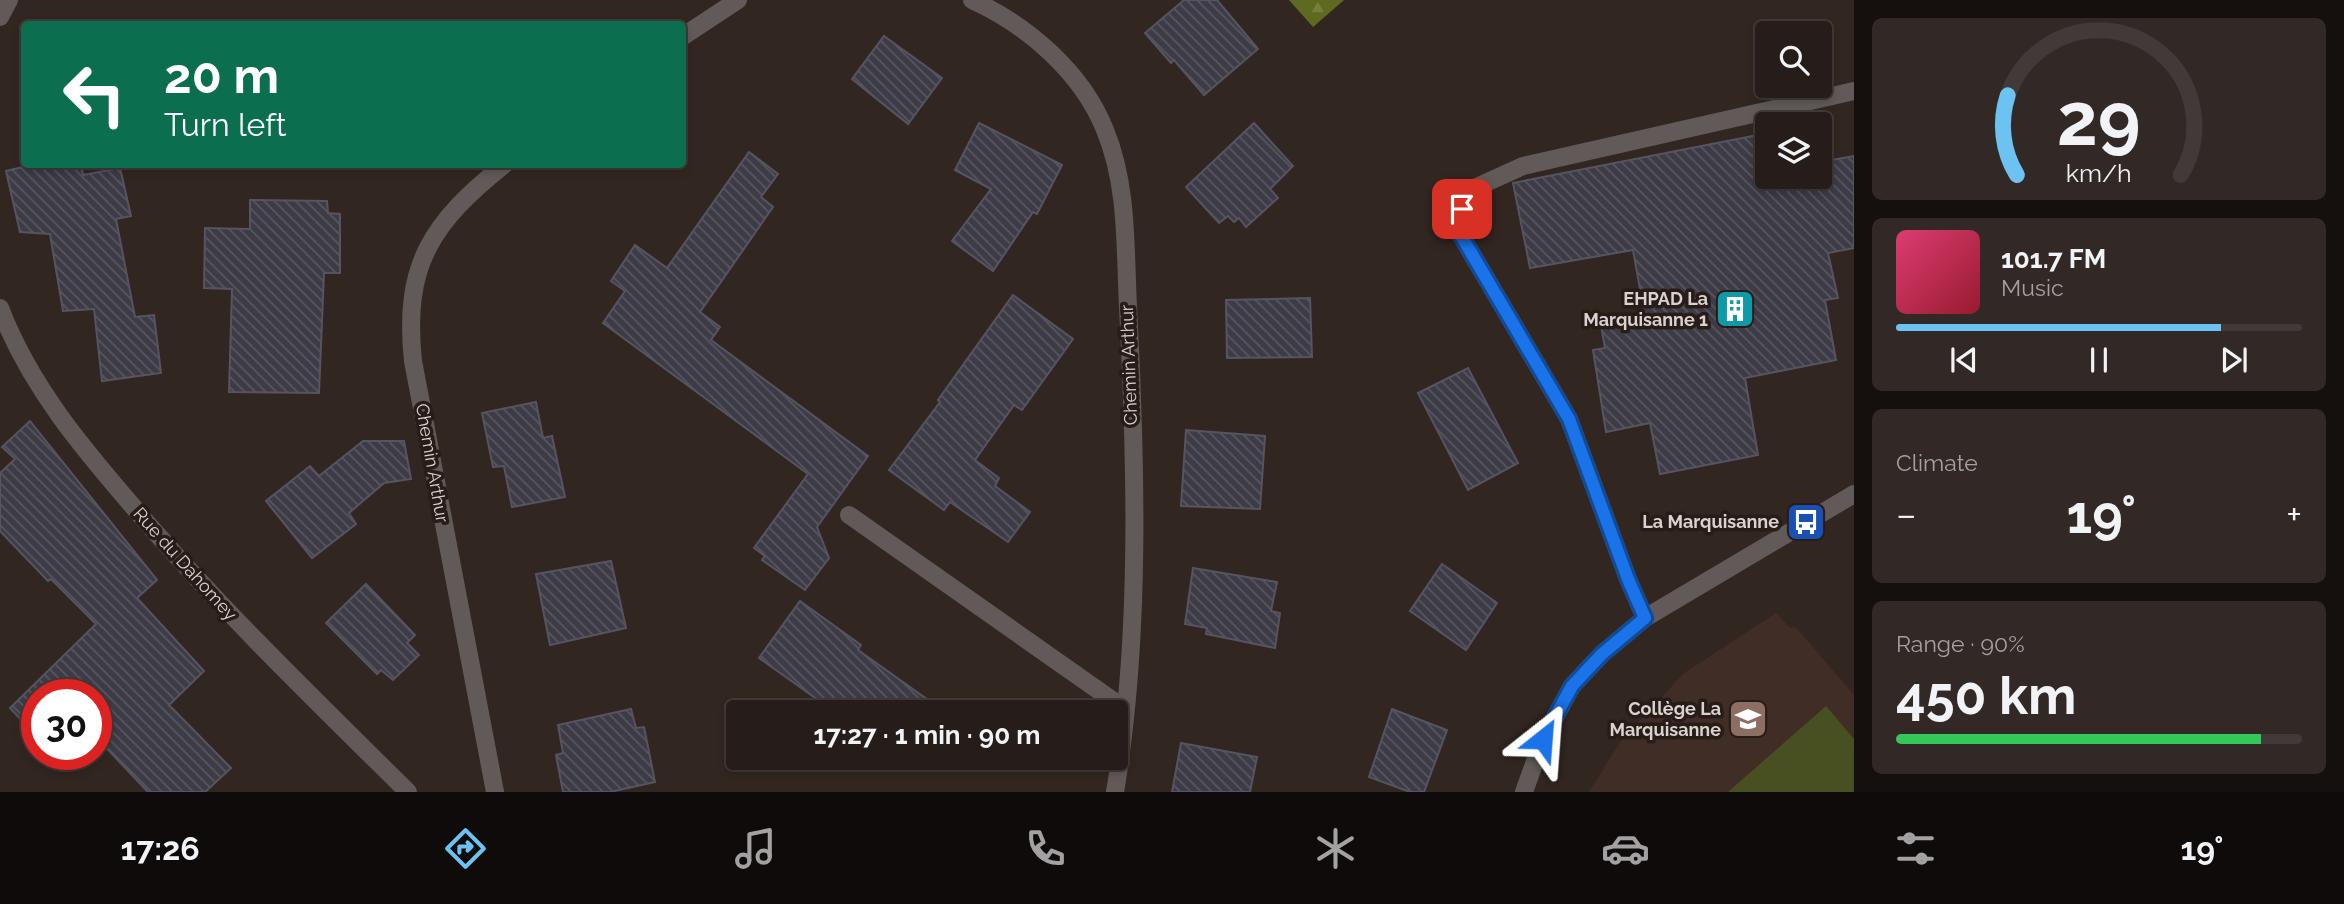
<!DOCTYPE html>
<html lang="en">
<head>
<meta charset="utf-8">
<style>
  body { margin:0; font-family:Raleway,sans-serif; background:#322926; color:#f1f3f6; height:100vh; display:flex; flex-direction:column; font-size:26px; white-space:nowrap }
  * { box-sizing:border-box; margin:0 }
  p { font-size:23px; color:#a4a1a2 }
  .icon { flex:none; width:38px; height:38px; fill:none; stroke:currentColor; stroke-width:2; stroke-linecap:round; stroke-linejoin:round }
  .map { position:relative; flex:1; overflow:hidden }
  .drawer { display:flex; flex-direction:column; gap:18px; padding:18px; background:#150f0e; width:490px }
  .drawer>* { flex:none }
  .banner { position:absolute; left:21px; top:21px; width:665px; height:147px; border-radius:7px; box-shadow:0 4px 10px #0003,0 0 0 2px #423a38; background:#0b6e4f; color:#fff; overflow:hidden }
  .controls { position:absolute; left:1755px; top:21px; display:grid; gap:14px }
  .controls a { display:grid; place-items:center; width:77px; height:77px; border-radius:7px; background:#261c19; box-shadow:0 4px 10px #0003,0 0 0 2px #423a38; font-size:35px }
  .speed { position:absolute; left:21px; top:679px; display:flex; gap:14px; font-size:35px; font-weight:700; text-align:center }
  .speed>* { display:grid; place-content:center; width:91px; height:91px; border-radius:50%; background:#261c19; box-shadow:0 4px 10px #0003,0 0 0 2px #423a38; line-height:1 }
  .speed .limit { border:10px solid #d22; background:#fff; color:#111 }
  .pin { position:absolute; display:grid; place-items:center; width:60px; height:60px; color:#fff; margin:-30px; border-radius:14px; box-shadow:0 4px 10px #0006 }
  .me { position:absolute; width:77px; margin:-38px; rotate:28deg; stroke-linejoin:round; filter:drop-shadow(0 0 5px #0008) }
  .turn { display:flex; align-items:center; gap:24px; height:147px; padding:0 28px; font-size:32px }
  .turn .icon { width:91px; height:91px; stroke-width:2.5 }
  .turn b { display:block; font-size:49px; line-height:60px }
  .big { font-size:52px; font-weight:700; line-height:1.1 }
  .drawer .widget { flex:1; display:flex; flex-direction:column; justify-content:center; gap:10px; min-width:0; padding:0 24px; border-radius:10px; background:#322926 }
  .drawer .dial { align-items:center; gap:0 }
  .dial svg { height:182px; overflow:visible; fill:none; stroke:#423a38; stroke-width:7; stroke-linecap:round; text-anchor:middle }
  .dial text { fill:#f1f3f6; stroke:none }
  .song { display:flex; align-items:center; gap:21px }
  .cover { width:84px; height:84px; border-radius:10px; background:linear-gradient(135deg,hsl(340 70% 55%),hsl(350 70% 35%)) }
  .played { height:7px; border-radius:4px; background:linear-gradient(90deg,#6cc3f2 80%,#423a38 80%) }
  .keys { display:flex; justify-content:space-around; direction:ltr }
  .heat { display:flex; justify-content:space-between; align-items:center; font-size:38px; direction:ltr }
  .charge { height:10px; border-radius:5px; background:linear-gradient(90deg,#34c759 90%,#423a38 0) }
  .trip { position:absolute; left:726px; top:700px; width:402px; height:70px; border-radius:7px; background:#261c19; box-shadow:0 4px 10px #0003,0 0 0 2px #423a38; font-weight:700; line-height:70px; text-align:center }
  .tab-bar { display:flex; height:112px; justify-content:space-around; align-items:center; background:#0f0b0a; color:#a4a1a2 }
  .tab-bar .icon { width:49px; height:49px }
  .tab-bar .on { color:#6cc3f2 }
  .tab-bar b { font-size:32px; color:#f1f3f6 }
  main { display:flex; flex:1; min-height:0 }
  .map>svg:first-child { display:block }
  .built { fill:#3f2d26 }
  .forest { fill:url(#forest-firs) }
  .pitch { fill:#484f21 }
  .building { fill:url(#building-back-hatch); stroke:#565461; stroke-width:2 }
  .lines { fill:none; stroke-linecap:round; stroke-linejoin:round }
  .minor { stroke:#615a59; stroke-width:18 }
  .route-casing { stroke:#114b97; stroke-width:18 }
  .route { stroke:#1a73e8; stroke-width:12 }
  .labels { text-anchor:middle; stroke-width:7; stroke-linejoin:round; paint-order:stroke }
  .poi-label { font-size:18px; font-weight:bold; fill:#dad2cf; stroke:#281c18; text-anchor:end }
  .street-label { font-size:18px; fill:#dad2cf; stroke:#281c18 }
</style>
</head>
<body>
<main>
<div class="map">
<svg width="1854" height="792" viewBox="0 0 1854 792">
  <defs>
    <pattern id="forest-firs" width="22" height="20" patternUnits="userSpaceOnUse" patternTransform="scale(1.75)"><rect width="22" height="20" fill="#606920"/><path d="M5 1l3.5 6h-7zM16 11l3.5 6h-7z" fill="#767e3f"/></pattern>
    <pattern id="building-back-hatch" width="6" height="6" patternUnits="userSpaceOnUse" patternTransform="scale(1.75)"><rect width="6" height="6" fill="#3c3b46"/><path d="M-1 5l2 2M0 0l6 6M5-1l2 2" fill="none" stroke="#585660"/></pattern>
  </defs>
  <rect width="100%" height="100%" fill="#322621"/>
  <!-- built -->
  <path class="built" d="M1776,613L1790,628L1795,626L1854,695V792H1589L1620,742L1684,673Z"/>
  <!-- forest -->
  <path class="forest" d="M1289,0H1344L1313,27Z"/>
  <!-- pitch -->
  <path class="pitch" d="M1826,706L1854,739V792H1728Z"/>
  <!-- building -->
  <g class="building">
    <path d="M1184,0H1217L1258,49L1204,95L1174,60L1171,63L1145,33Z"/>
    <path d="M884,36L942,78L908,124L852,79Z"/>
    <path d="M979,123L1062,165L1037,214L1033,212L993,271L952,241L991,189L955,170Z"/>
    <path d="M1254,123L1293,166L1270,189L1278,198L1246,227L1239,218L1234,222L1228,216L1219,223L1186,187Z"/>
    <path d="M1768,133V177H1820V162L1854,156V248L1828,253L1838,298L1825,300L1836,360L1745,378L1758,455L1660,474L1650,423L1606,432L1593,350L1605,348L1601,325L1645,317L1633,250L1530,268L1513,183Z"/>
    <path d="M749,152L778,174L761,197L773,207L700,312L720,327L711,340L868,456L817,527L829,558L805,590L762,560L765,556L754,548L808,474L603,323L625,291L611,281L635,245L667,268Z"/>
    <path d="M35,164H81L83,175L120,168L131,216L116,219L135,317L154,315L161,373L102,381L94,309L63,311L50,234L20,232L6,171Z"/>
    <path d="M250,200L327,201L328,213L340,214V273H324L319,393L229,392L232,289L204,288L205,228L250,229Z"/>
    <path d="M1013,295L1073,339L1022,410L1014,405L975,460L999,478L995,486L1030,512L1008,542L950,502L944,510L889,470L940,402L938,400Z"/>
    <path d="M1310,298L1312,357L1227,358L1226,300Z"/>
    <path d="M1468,368L1518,463L1468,490L1418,393Z"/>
    <path d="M536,402L543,438L552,436L565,497L512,507L504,466L493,467L482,413Z"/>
    <path d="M30,421L157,580L137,598L204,671L169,705L231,768L205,792H148L96,737V695H37V737L10,708L96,624L51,579L48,581L0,531V473L15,459L2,447Z"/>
    <path d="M1186,430L1265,436L1260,509L1181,506Z"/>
    <path d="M363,441H404L411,479L384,483L349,513L356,524L312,558L266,501L310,466L319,476Z"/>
    <path d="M611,561L626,628L550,645L536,574Z"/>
    <path d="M1442,564L1497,603L1466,650L1410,611Z"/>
    <path d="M1193,568L1277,582L1271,611L1280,613L1275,648L1206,634L1207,628L1185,624Z"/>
    <path d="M366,584L415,635L407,643L419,655L393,680L381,670L377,674L326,623Z"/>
    <path d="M800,601L861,645L858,650L945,712H835L759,658Z"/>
    <path d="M631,709L636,728L644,727L655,782L610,792H563L556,755L563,753L558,725Z"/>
    <path d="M1392,709L1447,730L1424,792H1410L1369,777Z"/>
    <path d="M1181,743L1257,757L1250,792H1172Z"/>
  </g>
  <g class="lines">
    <!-- minor -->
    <g class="minor">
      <path d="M972,0C1027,25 1082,72 1105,130C1128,185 1125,248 1128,307C1136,463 1141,638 1115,792"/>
      <path d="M0,17L9,0"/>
      <path d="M682,37L738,0"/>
      <path d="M0,308C31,389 86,452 142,517C226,614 317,702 408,792"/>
      <path d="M849,515L1125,709"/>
      <path d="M1645,618L1628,579L1569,419L1456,227L1468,191L1523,166L1854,91"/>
      <path d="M495,792L413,361C403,265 431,223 505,164"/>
      <path d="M1524,792L1543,739L1572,686L1602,654L1645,618L1854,494"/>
    </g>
  </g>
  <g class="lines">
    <!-- route casing -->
    <g class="route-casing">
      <path id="route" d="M1462,209L1456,227L1569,419L1628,579L1645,618L1602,654L1572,686L1543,739"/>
    </g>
    <!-- route -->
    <use href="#route" class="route"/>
  </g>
  <!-- icons -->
  <defs>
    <g id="building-square" transform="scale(2.0125)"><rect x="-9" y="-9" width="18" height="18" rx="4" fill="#0f9aa8" stroke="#281c18"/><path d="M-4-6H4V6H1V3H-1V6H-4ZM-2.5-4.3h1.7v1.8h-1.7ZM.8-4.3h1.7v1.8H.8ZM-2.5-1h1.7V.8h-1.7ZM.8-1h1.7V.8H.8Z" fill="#fff"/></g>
    <g id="bus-square" transform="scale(2.0125)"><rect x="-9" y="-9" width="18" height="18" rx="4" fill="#1a4fb4" stroke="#281c18"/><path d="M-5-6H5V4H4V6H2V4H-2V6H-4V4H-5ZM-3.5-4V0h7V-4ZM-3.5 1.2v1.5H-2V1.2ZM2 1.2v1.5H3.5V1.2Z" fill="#fff"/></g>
    <g id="school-square" transform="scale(2.0125)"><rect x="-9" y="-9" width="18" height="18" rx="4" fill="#8d6e63" stroke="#281c18"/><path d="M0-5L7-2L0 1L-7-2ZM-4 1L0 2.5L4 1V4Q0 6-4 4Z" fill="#fff"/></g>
  </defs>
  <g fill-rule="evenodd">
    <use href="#building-square" x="1735" y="309"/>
    <use href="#bus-square" x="1806" y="522"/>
    <use href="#school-square" x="1748" y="719"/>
  </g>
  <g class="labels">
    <!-- poi labels -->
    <g class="poi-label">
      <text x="1708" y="305">EHPAD La<tspan x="1708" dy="21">Marquisanne 1</tspan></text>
      <text x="1779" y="528">La Marquisanne</text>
      <text x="1721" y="715">Collège La<tspan x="1721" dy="21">Marquisanne</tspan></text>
    </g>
    <!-- street labels -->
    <g class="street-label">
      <text transform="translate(1129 365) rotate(-92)" y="6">Chemin Arthur</text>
      <text transform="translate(432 463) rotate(80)" y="6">Chemin Arthur</text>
      <text transform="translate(185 564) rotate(48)" y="6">Rue du Dahomey</text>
    </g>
  </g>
</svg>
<div class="controls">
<a><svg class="icon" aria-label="search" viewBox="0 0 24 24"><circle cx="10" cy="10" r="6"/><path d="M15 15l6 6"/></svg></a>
<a><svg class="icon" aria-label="layers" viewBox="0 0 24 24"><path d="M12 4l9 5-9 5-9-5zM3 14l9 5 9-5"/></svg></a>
</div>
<div class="speed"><div class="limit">30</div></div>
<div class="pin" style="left:1462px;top:209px;background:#d93025"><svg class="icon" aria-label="arrive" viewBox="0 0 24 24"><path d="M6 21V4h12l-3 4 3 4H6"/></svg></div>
<svg class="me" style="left:1543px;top:739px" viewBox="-20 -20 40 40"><path d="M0-17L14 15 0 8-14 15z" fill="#1a73e8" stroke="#fff" stroke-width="4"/></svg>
<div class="trip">17:27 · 1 min · 90 m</div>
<div class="banner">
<div class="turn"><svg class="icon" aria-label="left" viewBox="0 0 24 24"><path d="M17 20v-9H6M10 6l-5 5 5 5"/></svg><div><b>20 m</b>Turn left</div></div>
</div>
</div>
<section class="drawer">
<div class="widget dial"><svg viewBox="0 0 100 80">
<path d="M14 69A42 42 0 1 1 86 69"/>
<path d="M14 69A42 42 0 0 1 10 34" stroke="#6cc3f2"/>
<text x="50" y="56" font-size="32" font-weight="700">29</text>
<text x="50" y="72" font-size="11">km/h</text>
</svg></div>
<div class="widget">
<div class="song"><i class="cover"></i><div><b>101.7 FM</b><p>Music</p></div></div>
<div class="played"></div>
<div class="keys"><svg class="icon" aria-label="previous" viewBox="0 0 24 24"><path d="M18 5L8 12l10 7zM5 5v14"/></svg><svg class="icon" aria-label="pause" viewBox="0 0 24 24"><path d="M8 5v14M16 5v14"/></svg><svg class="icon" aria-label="next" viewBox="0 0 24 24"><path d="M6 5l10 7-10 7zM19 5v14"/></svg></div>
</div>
<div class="widget"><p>Climate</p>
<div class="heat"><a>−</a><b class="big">19°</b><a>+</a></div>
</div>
<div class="widget"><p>Range · 90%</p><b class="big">450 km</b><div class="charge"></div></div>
</section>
</main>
<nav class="tab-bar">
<b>17:26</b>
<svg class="icon on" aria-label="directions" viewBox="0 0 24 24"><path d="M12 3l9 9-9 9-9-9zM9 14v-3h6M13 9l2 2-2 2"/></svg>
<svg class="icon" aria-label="music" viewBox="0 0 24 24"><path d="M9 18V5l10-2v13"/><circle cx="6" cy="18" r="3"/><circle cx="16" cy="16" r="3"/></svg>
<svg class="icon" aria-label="phone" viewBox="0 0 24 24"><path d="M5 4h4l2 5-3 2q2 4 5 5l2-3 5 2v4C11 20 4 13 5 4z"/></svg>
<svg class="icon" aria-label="climate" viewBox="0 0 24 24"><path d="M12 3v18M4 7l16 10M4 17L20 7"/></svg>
<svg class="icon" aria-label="car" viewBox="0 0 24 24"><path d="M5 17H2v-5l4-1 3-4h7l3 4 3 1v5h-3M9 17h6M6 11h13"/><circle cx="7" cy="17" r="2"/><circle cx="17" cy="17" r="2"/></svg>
<svg class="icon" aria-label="filters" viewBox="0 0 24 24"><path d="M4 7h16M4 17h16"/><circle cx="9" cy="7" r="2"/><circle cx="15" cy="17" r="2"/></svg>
<b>19°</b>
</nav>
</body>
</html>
